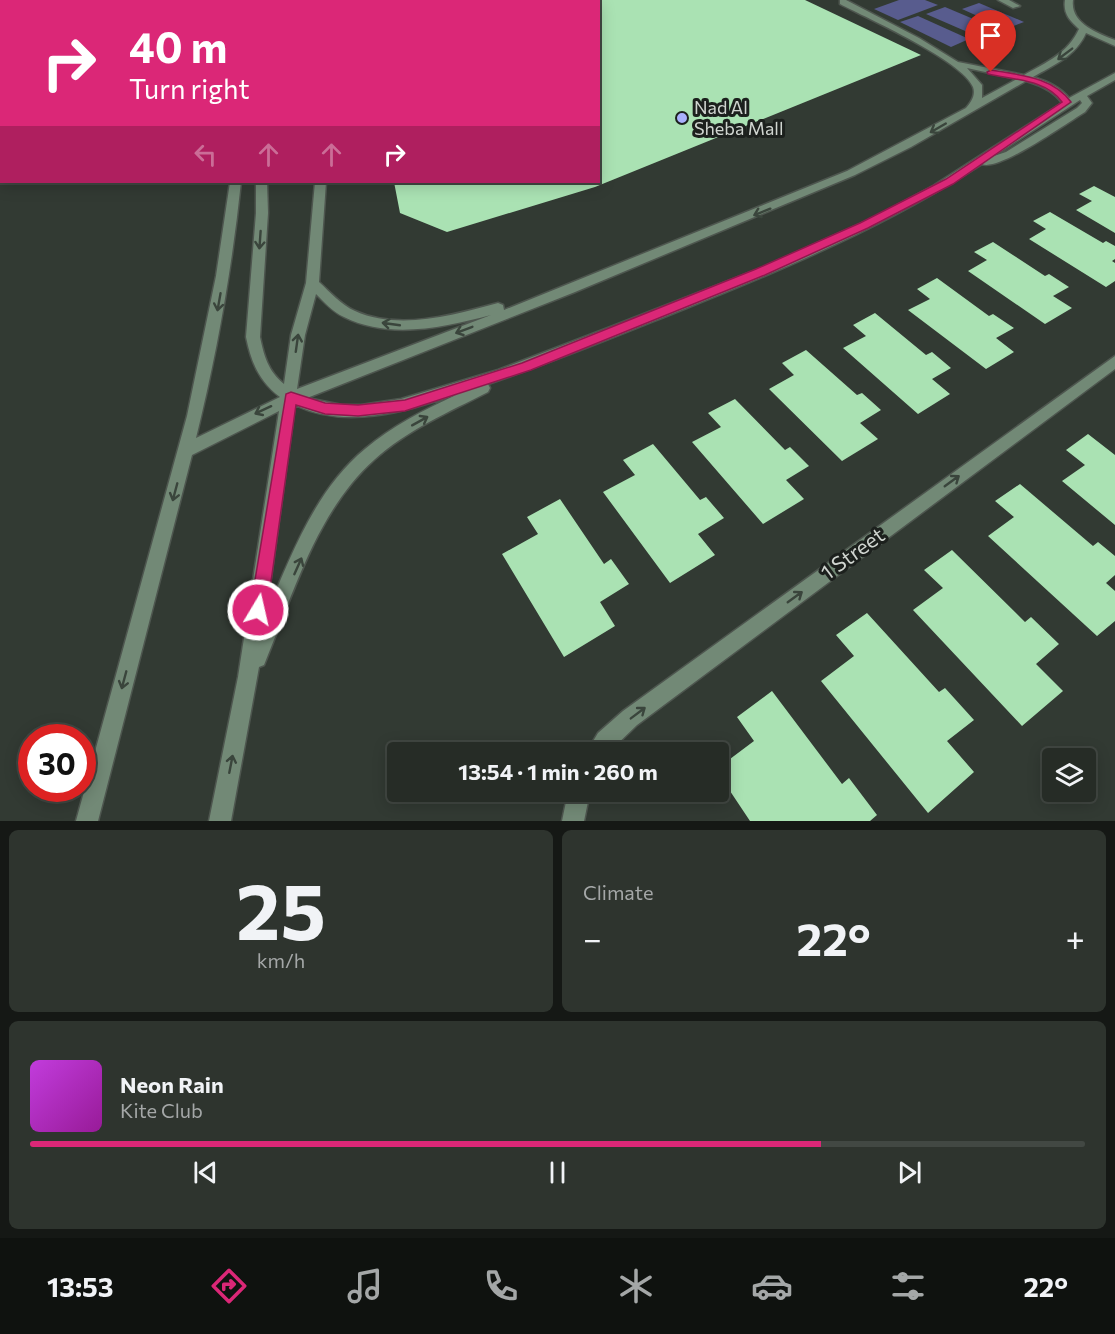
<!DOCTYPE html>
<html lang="en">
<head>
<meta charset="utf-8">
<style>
  body { margin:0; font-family:Commissioner,sans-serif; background:#2e342e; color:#f1f3f6; height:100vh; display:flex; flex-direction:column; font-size:22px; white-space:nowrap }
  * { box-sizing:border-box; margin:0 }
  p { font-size:20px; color:#a4a7a7 }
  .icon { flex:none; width:33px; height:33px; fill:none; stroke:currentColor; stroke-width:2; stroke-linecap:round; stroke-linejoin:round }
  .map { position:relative; height:821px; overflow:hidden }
  .drawer { display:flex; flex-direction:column; gap:9px; padding:9px; background:#151815; flex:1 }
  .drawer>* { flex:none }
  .top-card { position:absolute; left:0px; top:0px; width:600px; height:183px; box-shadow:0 3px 15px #0003,0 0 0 2px #424843; background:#db2777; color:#fff; overflow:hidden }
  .fabs { position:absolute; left:1042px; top:748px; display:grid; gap:12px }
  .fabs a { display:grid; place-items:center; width:54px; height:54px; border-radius:6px; background:#262c26; box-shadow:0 3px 15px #0003,0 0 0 2px #424843; font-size:30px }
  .speed { position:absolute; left:18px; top:724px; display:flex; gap:12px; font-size:30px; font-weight:700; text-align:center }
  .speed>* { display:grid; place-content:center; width:78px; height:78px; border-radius:50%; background:#262c26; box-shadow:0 3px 15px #0003,0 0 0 2px #424843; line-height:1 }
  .speed .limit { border:9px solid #d22; background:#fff; color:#111 }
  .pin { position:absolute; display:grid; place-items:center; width:51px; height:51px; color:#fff; margin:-62px -26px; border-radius:50% 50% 50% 0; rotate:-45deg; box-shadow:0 0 6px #0007 }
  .pin .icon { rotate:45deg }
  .me { position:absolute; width:66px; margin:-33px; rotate:9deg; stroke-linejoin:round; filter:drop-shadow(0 0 4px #0008) }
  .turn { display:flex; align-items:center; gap:21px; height:126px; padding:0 30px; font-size:27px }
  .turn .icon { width:78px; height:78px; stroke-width:2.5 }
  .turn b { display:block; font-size:42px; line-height:51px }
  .lanes { display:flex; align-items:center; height:57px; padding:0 30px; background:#0003; justify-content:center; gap:30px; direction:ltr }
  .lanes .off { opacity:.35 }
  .big { font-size:45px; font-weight:700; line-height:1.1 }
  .drawer .card { flex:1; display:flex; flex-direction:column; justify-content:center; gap:9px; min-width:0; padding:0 21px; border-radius:9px; background:#2e342e }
  .drawer .dial { align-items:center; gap:0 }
  .dial b { font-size:78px; line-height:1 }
  .song { display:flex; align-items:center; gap:18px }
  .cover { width:72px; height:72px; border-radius:9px; background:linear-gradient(135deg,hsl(290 70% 55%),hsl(300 70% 35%)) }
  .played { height:6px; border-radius:3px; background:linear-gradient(90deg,#db2777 75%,#424843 75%) }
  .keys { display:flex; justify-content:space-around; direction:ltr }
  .heat { display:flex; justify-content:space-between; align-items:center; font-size:33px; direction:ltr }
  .drawer .tiles { flex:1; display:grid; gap:9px; grid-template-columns:1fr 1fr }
  .card:last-child { grid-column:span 2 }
  .trip { position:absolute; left:387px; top:742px; width:342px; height:60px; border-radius:6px; background:#262c26; box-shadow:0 3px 15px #0003,0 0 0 2px #424843; font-weight:700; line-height:60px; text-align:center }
  .tabs { display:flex; height:96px; justify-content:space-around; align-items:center; background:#0f120f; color:#a4a7a7 }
  .tabs .icon { width:42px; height:42px }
  .tabs .selected { color:#db2777 }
  .tabs b { font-size:27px; color:#f1f3f6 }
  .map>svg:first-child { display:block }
  .green { fill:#585c8e }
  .building { fill:#aae2b3 }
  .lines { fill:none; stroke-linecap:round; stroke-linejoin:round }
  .minor-casing { stroke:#4e564f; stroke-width:3 }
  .minor { fill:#728976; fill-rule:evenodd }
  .oneway { stroke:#3a453c }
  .route { fill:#db2777; stroke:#8e194d; stroke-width:1.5 }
  .poi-dot { fill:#a9b0fc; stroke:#1c201d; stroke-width:2 }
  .labels { text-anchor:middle; stroke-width:6; stroke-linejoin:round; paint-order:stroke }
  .far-poi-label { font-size:18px; fill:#d0d5d0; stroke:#1c201d; text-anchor:start }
  .street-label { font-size:21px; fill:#d0d5d0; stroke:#1c201d }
</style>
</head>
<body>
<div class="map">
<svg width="1115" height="821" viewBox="0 0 1115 821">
  <rect width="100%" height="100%" fill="#323a33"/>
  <!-- green -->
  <g class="green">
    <path d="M899,0H925L938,5L898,20L874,9Z"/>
    <path d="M979,3L1024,22L1006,29L962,9Z"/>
    <path d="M945,7L997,29L979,37L926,14Z"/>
    <path d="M918,16L969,39L951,47L900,22Z"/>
  </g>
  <!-- building -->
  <g class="building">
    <path d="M598,0H805L921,55L595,187L447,232L400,213L394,182H598Z"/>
    <path d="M1094,186L1115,197V233L1076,210L1092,201L1079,194Z"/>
    <path d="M1050,212L1103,243L1106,241L1115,246V259L1112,261L1115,263V281L1106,287L1029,239L1046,229L1033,221Z"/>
    <path d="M993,242L1045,276L1049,274L1069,287L1053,296L1072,308L1045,324L968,271L987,260L974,252Z"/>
    <path d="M937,278L989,316L993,314L1014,328L996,338L1014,352L986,369L908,310L930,299L917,289Z"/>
    <path d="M875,313L926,355L932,352L951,368L932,379L950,394L918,414L843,348L866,336L853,325Z"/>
    <path d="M806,350L857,395L862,393L881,410L860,423L878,439L842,461L769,389L794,375L782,363Z"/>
    <path d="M735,399L785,450L790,447L809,466L786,480L804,499L763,524L692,442L721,427L708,413Z"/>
    <path d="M1088,434L1115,455V525L1062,481L1085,465L1066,450Z"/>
    <path d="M653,444L700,500L706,497L724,518L698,534L715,555L670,583L603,492L635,475L623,460Z"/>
    <path d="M1020,484L1093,546L1098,542L1115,556V575L1106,583L1115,591V621L1097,636L988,536L1014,517L995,501Z"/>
    <path d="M560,499L604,564L611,559L629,584L600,602L615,626L564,657L502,554L538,534L527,517Z"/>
    <path d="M952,550L1025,622L1031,617L1059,644L1036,664L1063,691L1022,726L913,610L943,588L924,570Z"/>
    <path d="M867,613L939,692L945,688L974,720L947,741L974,772L928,813L821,681L854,656L836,635Z"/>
    <path d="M772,691L842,784L849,778L877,815L870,821H750L718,773V768L754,741L737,717Z"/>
  </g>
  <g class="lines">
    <!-- minor casing -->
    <g class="minor-casing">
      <g id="minor">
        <path d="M207,0H215L216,2H208Z"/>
        <path d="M276,0H284L285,2H277Z"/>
        <path d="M840,0H846L919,38L958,62L1024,75C1047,62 1068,53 1079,29C1069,20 1063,13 1065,0H1073C1070,23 1097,33 1115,40V46L1086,33C1076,56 1054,65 1033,77C1047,81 1060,87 1069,98L1115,73V80L1087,96L1092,103L1085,112C1067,123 998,172 982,164C888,225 787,268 684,309C619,335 554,362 488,384L490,388L488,392C449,412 407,430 374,460C316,512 293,595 264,665L259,667L231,821H209L238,677L279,411L192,455L98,821H76L187,416L216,276L230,182H241C232,268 217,353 196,438L280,397C259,381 251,362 246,337L256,213V182H267L268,213L260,337C264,356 268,371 284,384L291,335L306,283L315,182H326L319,282C330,292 341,305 355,311C399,331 454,315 498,303L503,305L504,310L847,171L966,108C971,102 976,95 973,87C963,61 867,18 840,4ZM967,68L1017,79L982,98V85ZM1026,81C1040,85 1054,91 1062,103L933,186L871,219L759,269L608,328L498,370L401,399L361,405H342L307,398L575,292L855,175L911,147ZM1080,100L1082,103L1077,108L1006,152L994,156ZM316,294C324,302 333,312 344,317C390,340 445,327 491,315L297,389L305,335ZM456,395C424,410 392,426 365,449C315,490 291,556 266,614L295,405C347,430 405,411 456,395Z"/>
        <path d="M998,0H1009L1020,6L1013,8Z"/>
        <path d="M1115,356V369L637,725L608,753H586L598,733L623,711Z"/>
        <path d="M568,792H590L584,821H562Z"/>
      </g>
    </g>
    <!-- minor -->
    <use href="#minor" class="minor"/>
  </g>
  <!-- one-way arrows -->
  <defs><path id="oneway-shaft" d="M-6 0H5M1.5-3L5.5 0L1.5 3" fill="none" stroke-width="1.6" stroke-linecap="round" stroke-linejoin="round" transform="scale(1.5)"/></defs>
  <g class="oneway">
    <use href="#oneway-shaft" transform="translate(1065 54) rotate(143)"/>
    <use href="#oneway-shaft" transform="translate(938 128) rotate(150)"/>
    <use href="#oneway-shaft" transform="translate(762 212) rotate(158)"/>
    <use href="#oneway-shaft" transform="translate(260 240) rotate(94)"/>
    <use href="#oneway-shaft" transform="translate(219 302) rotate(100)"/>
    <use href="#oneway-shaft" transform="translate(391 324) rotate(-172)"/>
    <use href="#oneway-shaft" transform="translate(464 330) rotate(159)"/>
    <use href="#oneway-shaft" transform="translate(297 343) rotate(-82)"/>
    <use href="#oneway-shaft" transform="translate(263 410) rotate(155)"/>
    <use href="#oneway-shaft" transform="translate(420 421) rotate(-29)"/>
    <use href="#oneway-shaft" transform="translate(952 481) rotate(-36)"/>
    <use href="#oneway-shaft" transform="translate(175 492) rotate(105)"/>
    <use href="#oneway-shaft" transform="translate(298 566) rotate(-66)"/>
    <use href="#oneway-shaft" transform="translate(795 597) rotate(-36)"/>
    <use href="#oneway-shaft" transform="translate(124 680) rotate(105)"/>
    <use href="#oneway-shaft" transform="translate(638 713) rotate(-37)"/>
    <use href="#oneway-shaft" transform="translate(231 764) rotate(-79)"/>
  </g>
  <!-- route -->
  <path class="route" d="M991,70C1020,75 1053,77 1071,102L953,184L868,228L765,275L531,370L405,411L358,416L325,414L296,405L267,610L264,616L258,618L253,616L250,610L286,394L291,392L325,403L358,405L405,400L522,363L756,269L860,223L946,179L1062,102C1046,79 1013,80 988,74L987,72Z"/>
  <!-- markers -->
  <circle class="poi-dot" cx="682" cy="118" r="6"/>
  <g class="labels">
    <!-- far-poi labels -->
    <g class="far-poi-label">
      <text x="694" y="114">Nad Al<tspan x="694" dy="21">Sheba Mall</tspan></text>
    </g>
    <!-- street labels -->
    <g class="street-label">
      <text transform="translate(853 554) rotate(-36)" y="7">1 Street</text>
    </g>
  </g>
</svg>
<div class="fabs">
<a><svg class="icon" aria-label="layers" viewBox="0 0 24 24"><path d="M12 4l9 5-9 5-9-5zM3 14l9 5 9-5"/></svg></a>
</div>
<div class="speed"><div class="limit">30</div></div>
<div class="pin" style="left:991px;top:72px;background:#d93025"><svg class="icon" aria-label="arrive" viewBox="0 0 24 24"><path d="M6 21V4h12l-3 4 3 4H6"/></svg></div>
<svg class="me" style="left:258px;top:610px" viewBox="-20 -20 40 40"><circle r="17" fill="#db2777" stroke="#fff" stroke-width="3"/><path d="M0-11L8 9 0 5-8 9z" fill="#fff"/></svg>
<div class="trip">13:54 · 1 min · 260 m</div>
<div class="top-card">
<div class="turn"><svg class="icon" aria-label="right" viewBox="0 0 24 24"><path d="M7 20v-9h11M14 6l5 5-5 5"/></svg><div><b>40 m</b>Turn right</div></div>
<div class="lanes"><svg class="icon off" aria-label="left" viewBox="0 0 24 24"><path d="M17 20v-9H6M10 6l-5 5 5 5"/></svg><svg class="icon off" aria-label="ahead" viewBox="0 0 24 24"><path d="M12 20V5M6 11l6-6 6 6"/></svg><svg class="icon off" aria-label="ahead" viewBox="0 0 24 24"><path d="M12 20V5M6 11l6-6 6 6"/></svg><svg class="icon" aria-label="right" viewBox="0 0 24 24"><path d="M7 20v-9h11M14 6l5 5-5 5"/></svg></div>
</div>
</div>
<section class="drawer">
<div class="tiles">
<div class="card dial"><b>25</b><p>km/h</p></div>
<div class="card"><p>Climate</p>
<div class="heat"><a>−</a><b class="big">22°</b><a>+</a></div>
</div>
<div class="card">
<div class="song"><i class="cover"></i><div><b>Neon Rain</b><p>Kite Club</p></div></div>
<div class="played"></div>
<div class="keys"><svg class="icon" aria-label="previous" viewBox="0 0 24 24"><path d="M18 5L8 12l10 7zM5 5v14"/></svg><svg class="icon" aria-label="pause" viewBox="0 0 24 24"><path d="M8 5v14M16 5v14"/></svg><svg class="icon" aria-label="next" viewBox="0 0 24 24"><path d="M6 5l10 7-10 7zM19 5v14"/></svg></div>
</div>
</div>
</section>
<nav class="tabs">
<b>13:53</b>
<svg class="icon selected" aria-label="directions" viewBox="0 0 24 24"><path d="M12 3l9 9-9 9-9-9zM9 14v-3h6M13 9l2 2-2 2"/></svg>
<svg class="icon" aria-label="music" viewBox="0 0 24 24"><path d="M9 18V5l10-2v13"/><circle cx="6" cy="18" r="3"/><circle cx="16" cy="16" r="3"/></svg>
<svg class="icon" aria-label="phone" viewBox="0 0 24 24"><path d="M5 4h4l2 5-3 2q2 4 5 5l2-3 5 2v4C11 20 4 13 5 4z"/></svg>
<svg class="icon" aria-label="climate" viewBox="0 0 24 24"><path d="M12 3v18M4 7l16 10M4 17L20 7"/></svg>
<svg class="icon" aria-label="car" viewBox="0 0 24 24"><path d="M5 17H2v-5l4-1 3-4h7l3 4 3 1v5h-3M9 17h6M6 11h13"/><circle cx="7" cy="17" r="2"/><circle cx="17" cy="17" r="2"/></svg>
<svg class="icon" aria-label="filters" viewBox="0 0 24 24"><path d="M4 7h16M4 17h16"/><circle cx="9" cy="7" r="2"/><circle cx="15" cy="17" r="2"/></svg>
<b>22°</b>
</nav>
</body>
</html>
